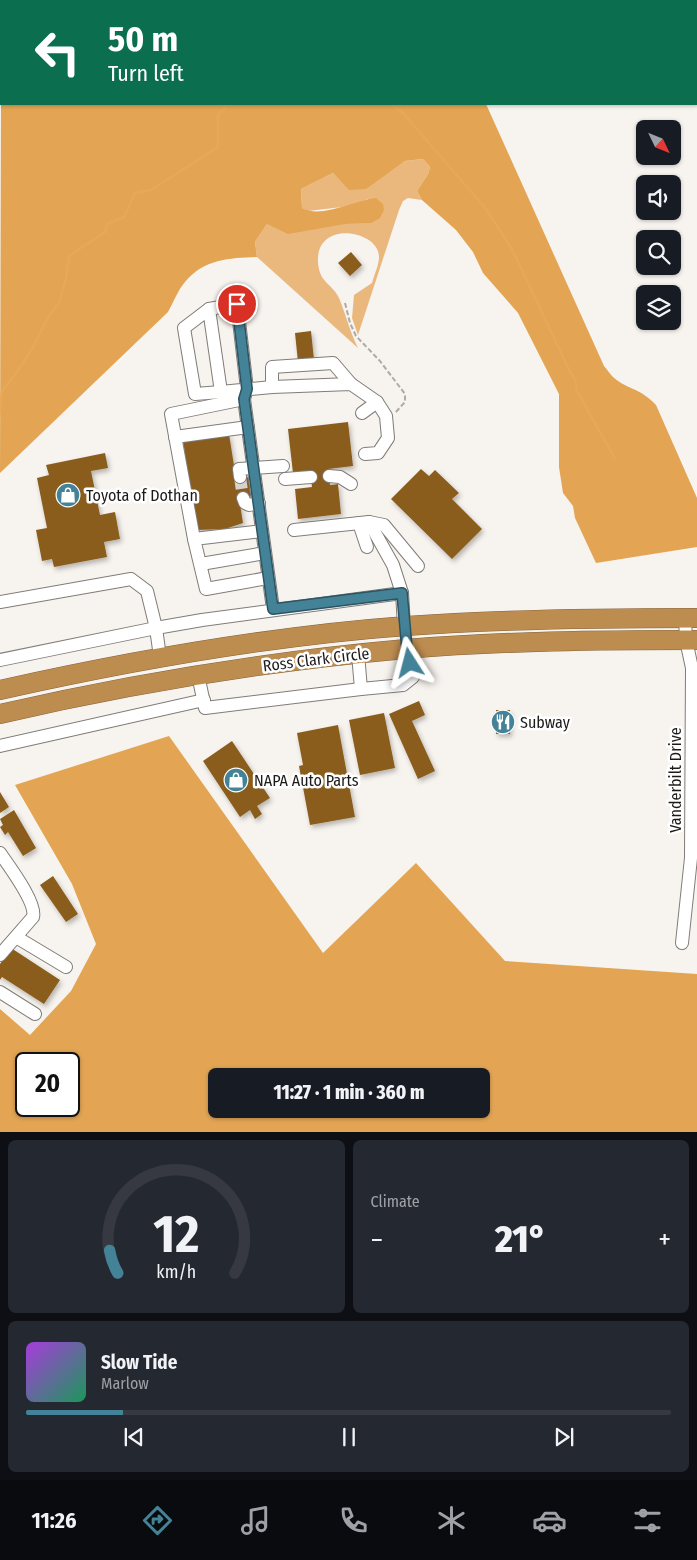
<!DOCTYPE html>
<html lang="en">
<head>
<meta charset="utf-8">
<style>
  body { margin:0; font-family:"Fira Sans Condensed",sans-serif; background:#242831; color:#f1f3f6; height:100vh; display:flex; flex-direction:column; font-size:19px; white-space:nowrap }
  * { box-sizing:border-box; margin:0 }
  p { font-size:16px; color:#9ea1a6 }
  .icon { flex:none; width:28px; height:28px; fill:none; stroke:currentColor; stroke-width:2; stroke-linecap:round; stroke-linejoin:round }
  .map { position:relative; height:1132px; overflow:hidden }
  .drawer { display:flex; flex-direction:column; gap:8px; padding:8px; background:#0d0f14; flex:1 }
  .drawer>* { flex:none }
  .guide { position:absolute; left:0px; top:0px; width:698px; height:105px; box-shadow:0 1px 4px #0004; background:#0b6e4f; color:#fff; overflow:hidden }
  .needle { width:32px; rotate:133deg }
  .buttons { position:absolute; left:636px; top:120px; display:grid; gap:10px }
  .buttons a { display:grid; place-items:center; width:45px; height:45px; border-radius:8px; background:#171b24; box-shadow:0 1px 4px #0004; font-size:25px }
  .speed { position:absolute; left:15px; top:1052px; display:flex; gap:10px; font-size:25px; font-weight:700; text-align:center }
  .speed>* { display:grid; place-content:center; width:65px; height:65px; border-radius:50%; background:#171b24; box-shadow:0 1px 4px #0004; line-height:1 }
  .speed .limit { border:2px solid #111; border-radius:8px; background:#fff; color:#111 }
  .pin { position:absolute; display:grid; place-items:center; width:42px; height:42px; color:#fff; margin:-21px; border:2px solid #fff; border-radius:50%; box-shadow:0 1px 5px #0007 }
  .me { position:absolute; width:55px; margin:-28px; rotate:351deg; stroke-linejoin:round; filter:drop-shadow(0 0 4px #0008) }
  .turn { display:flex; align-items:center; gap:18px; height:105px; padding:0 25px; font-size:22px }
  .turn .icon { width:65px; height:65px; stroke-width:2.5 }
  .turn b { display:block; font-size:35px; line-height:42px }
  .big { font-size:38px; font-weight:800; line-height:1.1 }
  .drawer .tile { flex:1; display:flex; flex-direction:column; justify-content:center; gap:8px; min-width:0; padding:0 18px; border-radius:8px; background:#242831 }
  .drawer .dial { align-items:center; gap:0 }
  .dial svg { height:130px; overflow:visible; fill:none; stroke:#363941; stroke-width:7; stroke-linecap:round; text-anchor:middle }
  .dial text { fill:#f1f3f6; stroke:none }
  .song { display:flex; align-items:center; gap:15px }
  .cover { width:60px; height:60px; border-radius:8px; background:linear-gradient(135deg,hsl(280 70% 55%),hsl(150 70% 35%)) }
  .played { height:5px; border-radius:2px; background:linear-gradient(90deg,#438297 15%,#363941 15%) }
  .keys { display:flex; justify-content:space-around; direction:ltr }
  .heat { display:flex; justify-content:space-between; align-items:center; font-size:28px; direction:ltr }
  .drawer .tiles { flex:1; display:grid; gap:8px; grid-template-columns:1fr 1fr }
  .tile:last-child { grid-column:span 2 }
  .trip { position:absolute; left:208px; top:1068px; width:282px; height:50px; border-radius:8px; background:#171b24; box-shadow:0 1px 4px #0004; font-weight:800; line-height:50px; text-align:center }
  .menu { display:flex; height:80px; justify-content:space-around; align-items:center; background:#090b0e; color:#9ea1a6 }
  .menu .icon { width:35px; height:35px }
  .menu .active { color:#438297 }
  .menu b { font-size:22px; color:#f1f3f6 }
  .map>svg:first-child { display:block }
  .green { fill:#eab87d }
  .forest { fill:#e3a554; fill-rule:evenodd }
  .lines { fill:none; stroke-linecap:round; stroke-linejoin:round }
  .stream { stroke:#e7a857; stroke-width:2.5 }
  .building { fill:#8a5d1c; filter:url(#shadow) }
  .minor-tunnel { stroke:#d6d3ce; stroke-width:12; stroke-dasharray:12 6; stroke-linecap:butt }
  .minor-casing { stroke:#807c78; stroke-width:14 }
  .highway-casing { stroke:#85643c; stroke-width:20 }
  .path { stroke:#aeaba7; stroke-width:2; stroke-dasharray:5 2.5; stroke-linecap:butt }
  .minor { stroke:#fff; stroke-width:12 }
  .highway { stroke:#bd8c4f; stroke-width:19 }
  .route-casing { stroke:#2c5462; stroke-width:12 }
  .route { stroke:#438297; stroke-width:9 }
  .labels { text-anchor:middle; stroke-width:5; stroke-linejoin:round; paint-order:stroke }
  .poi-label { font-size:16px; fill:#1d1b1a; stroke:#fff; text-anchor:start }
  .street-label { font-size:16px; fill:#1d1b1a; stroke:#fff }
</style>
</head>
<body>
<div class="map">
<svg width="697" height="1133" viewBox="0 0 697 1133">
  <defs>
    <filter id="shadow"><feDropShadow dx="2" dy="3" stdDeviation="2.5" flood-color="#0004"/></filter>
  </defs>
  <rect width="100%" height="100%" fill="#f7f3ee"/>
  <!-- green -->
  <path class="green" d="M423,159L430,167L428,174L417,191L422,200L408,198L403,201L399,210L358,335L352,318L354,295L372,283C374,275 379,265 379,257C379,230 315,219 318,263C320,284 332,283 339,298C346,315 350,332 358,348L257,257L255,242L267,224L371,223L368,199L351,206L308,211L302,208L301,189L333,173L349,189L389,172L405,161Z"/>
  <!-- forest -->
  <g class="forest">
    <path d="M67,0H480L66,1Z"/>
    <path d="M1,103L486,104L604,366C607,369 609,373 612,376C625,389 641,388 656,405L697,498V547L596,563L575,518L573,506L563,493L559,467V394L518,313L483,273L473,252L456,230L422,200L417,191L428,174L430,167L423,159L405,161L366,189L349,190L333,173L301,189L302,208C321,219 356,200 376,198L383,204L384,210L380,218L371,223L345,224L288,234L267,224L255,242L257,257C230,258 204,259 185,282C178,290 173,303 168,312L0,473Z"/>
    <path d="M169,736L323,953L416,863L505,961L697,974V1132H0V1009L30,1035L71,991L96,944L72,884L15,785ZM26,1064H69V1106H26ZM216,1076H481V1109H216Z"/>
  </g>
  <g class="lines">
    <!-- stream -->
    <g class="stream">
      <path d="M269,0L270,1"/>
      <path d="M391,104L403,113L486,209L512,249L570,372L575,379L577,391L615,459"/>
      <path d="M0,413L2,391L17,372L33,347L48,317L59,303L66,279L69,256L105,232L107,224L124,217L135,193L151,190L218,147V116L227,104"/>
    </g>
  </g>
  <!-- building -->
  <g class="building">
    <path d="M351,252L362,265L350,276L338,263Z"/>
    <path d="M311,331L314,360L298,362L295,333Z"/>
    <path d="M348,422L353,466L328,469L330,485L338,484L341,514L298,519L295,489L312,487L310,471L293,473L288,429Z"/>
    <path d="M229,434L236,478L250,477L252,496L239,498L243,523L225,529L197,530L183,441Z"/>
    <path d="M105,453L108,468L91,471L100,515L115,512L120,539L104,542L107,557L54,567L52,559L42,561L36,530L47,528L37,478L49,475L46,465Z"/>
    <path d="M421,469L429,476L435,470L459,493L452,499L482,529L452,559L391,499Z"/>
    <path d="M419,701L425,715L412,721L435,771L418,779L389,714Z"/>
    <rect x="496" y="710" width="14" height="24"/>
    <path d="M384,713L395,768L360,775L349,720Z"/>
    <path d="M338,725L355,817L310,825L299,766L303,765L297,733Z"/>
    <path d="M232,741L270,798L257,806L262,814L255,819L250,810L240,817L203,761Z"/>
    <path d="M0,792L9,807L0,813Z"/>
    <path d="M14,810L36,848L23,856L8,832L5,835L0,827L3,825L0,819Z"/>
    <path d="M53,876L78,914L66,922L40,885Z"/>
    <path d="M11,948L60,980L44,1004L2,977L0,980V964Z"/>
  </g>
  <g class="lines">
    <!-- minor-tunnel -->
    <path class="minor-tunnel" d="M240,477L243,498"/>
    <!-- minor casing -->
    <g class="minor-casing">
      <g id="minor">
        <path d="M209,309L184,328L195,394L221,392"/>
        <path d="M272,387V367L333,363L351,384"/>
        <path d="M362,413L377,402"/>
        <path d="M175,437L248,427"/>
        <path d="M329,476L340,477L351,484"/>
        <path d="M240,477L239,469L283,466"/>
        <path d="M285,479L311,477"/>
        <path d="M243,498L245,503L249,505L259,503"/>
        <path d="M369,522L384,525L418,566"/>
        <path d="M359,523L367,547"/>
        <path d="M294,530L369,522L393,565L402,593L404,626"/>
        <path d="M262,531L194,539L206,589L268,578"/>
        <path d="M194,539L171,414L244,399"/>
        <path d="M201,564L265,553"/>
        <path d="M0,602L131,579L147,591L156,628L160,657"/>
        <path d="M273,609L244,399L247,389L237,304L209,309L221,392L272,387L351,384L377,402L386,416L388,438L378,453L365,454"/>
        <path d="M358,654L361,689"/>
        <path d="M0,660L156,628L202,620L402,593"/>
        <path d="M198,675L205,708L361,689L403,685L413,677L407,649"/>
        <path d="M0,746L204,700"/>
        <path d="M0,853C9,866 37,903 33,917L0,955"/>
        <path d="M16,937L66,967"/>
        <path d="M682,943L691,858L692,668L686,640L685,618"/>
        <path d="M0,992L35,1014"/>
      </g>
    </g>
    <!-- highway casing -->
    <g class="highway-casing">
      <g id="highway">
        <path d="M0,690C134,660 270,636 406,626C503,619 600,618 697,618"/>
        <path d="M0,714C134,683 270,661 406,649C503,641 600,640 697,640"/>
      </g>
    </g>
    <!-- path -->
    <path class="path" d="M345,303L350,323L356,336L380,361L405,394V402L395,413"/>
    <!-- minor -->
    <use href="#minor" class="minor"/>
    <!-- highway -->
    <use href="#highway" class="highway"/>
  </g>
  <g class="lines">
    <!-- route casing -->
    <g class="route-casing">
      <path id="route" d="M237,304L247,389L244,399L273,609L402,593L407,649L410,663"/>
    </g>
    <!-- route -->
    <use href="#route" class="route"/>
  </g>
  <!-- icons -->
  <defs>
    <g id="shop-disc" transform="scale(1.25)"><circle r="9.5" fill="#438297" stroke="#fff"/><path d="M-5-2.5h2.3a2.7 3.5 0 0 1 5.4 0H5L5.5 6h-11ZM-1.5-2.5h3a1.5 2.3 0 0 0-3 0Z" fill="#fff"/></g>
    <g id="restaurant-disc" transform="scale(1.25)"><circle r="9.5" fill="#438297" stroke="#fff"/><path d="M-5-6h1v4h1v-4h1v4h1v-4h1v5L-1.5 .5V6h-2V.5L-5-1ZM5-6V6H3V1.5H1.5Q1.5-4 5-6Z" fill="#fff"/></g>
  </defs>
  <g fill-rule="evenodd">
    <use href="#shop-disc" x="68" y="495"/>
    <use href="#restaurant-disc" x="503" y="722"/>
    <use href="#shop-disc" x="236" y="780"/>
  </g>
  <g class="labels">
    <!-- poi labels -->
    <g class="poi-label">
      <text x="86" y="501">Toyota of Dothan</text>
      <text x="520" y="728">Subway</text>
      <text x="254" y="786">NAPA Auto Parts</text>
    </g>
    <!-- street labels -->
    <g class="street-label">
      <text transform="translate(316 659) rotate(-7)" y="6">Ross Clark Circle</text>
      <text transform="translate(675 780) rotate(-90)" y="6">Vanderbilt Drive</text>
    </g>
  </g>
</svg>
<div class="buttons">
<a><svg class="needle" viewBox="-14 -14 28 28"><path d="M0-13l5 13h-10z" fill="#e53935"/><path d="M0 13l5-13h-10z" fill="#9ea1a6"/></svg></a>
<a><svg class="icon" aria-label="sound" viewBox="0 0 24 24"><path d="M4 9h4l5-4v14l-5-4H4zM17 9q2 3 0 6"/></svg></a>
<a><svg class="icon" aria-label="search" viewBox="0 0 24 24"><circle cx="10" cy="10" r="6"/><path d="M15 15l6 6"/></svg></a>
<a><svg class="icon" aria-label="layers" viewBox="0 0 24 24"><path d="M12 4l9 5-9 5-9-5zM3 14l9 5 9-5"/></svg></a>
</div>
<div class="speed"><div class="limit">20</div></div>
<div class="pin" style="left:237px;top:304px;background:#d93025"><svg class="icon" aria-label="arrive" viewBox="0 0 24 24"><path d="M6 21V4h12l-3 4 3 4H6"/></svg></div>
<svg class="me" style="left:410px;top:663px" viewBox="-20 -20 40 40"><path d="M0-17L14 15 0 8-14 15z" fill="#438297" stroke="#fff" stroke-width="4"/></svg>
<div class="trip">11:27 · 1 min · 360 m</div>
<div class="guide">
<div class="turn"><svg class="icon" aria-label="left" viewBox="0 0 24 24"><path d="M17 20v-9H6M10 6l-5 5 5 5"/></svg><div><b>50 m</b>Turn left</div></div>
</div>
</div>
<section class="drawer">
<div class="tiles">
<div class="tile dial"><svg viewBox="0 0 100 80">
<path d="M14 69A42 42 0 1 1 86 69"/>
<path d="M14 69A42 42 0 0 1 9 55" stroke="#438297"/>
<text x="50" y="56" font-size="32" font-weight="700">12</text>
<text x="50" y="72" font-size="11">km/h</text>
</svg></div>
<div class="tile"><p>Climate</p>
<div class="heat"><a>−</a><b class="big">21°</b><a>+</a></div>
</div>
<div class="tile">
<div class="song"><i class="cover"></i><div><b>Slow Tide</b><p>Marlow</p></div></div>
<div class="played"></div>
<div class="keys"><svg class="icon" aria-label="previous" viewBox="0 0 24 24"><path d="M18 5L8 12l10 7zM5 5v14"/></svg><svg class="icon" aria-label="pause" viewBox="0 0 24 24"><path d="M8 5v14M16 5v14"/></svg><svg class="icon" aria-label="next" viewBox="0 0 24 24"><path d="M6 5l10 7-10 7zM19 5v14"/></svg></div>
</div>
</div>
</section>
<nav class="menu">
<b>11:26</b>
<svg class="icon active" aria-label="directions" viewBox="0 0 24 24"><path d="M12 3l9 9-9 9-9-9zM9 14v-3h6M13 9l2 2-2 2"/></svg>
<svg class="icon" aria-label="music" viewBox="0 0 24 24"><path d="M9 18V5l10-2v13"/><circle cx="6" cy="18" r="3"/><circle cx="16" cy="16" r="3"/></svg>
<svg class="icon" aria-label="phone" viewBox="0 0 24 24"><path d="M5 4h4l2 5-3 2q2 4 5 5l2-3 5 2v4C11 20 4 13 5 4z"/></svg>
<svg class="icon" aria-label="climate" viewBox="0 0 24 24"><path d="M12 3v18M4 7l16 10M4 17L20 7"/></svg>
<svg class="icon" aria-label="car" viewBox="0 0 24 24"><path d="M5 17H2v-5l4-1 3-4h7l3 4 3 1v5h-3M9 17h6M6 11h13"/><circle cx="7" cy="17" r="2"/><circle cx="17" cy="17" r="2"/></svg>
<svg class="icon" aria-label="filters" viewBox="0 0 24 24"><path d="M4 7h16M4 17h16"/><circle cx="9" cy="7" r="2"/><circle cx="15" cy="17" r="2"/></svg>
</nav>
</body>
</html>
